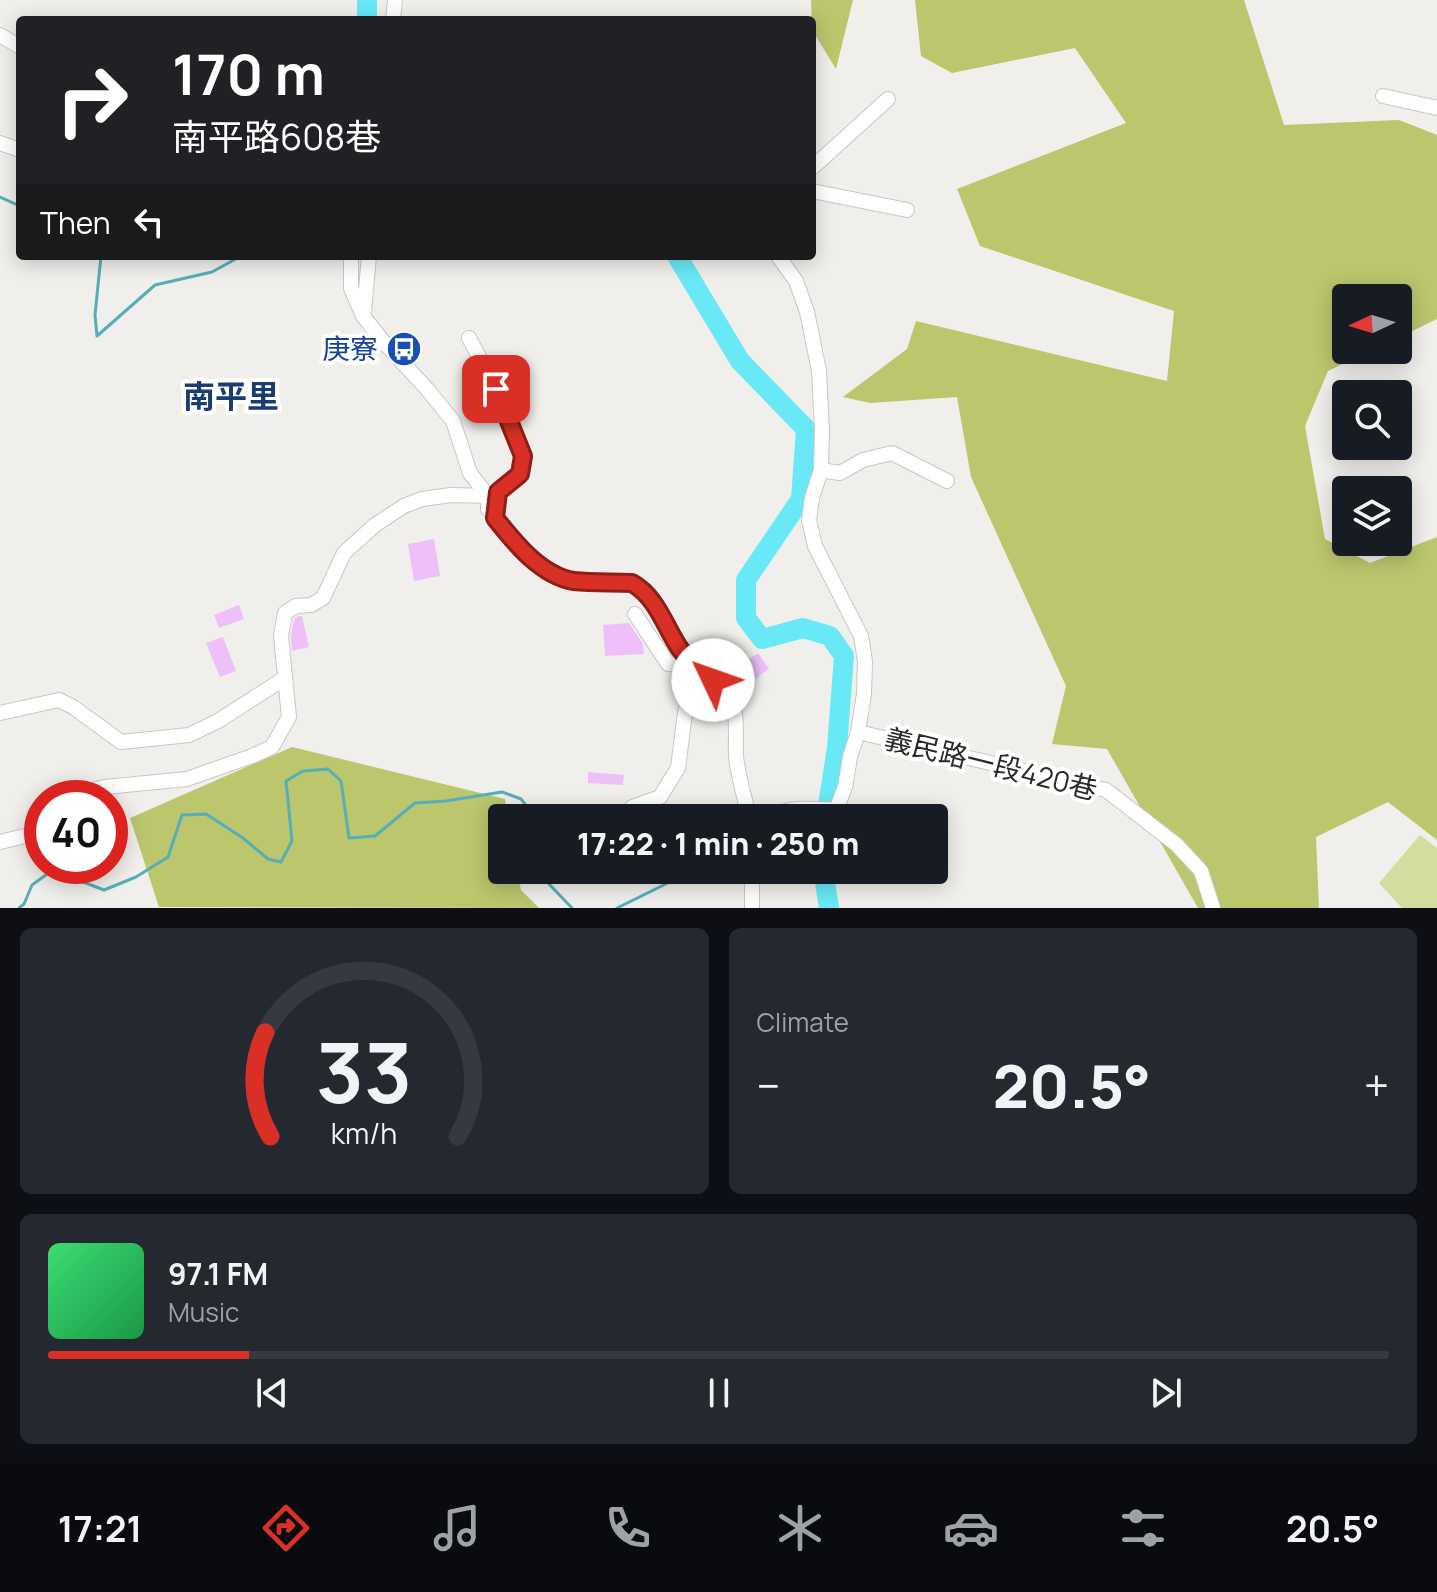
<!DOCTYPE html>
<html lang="en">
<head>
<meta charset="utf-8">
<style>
  body { margin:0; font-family:Manrope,"Noto Sans TC",sans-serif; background:#242831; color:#f1f3f6; height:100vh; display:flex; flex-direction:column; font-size:30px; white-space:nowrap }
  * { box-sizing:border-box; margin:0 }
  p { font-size:26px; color:#9ea1a6 }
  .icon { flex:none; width:44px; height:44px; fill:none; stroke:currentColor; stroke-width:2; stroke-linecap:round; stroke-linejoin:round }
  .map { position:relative; height:908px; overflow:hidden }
  .details { display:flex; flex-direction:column; gap:20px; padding:20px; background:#0d0f14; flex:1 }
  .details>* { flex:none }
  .hud { position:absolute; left:16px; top:16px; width:800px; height:244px; border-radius:8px; box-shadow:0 4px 20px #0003; background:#202124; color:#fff; overflow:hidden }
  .needle { width:52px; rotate:266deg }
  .buttons { position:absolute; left:1332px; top:284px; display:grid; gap:16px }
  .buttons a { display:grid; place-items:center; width:80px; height:80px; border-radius:8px; background:#171b24; box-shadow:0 4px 20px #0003; font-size:40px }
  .speed { position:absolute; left:24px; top:780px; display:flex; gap:16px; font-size:40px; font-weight:700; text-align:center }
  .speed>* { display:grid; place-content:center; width:104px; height:104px; border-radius:50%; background:#171b24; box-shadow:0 4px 20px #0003; line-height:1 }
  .speed .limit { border:12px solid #d22; background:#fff; color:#111 }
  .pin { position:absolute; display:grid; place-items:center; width:68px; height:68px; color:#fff; margin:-34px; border-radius:16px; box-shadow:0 4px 12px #0006 }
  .me { position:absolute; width:88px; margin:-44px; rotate:312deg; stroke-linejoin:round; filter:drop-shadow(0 0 6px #0008) }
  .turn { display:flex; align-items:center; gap:28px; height:168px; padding:0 24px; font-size:36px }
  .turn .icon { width:104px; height:104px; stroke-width:2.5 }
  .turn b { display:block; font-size:56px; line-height:68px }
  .then { display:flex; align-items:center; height:76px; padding:0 24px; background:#0003; gap:16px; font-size:30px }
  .big { font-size:60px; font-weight:800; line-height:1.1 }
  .details .widget { flex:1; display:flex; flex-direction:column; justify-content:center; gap:12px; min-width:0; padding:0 28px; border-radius:12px; background:#242831 }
  .details .dial { align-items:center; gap:0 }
  .dial svg { height:208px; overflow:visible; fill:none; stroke:#363941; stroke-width:7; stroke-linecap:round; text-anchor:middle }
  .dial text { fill:#f1f3f6; stroke:none }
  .song { display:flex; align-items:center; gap:24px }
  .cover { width:96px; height:96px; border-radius:12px; background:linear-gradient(135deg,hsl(140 70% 55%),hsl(140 70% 35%)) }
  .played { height:8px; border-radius:4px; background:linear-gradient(90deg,#d93025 15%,#363941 15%) }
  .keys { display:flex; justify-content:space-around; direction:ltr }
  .heat { display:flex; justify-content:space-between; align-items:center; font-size:44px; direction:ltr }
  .details .tiles { flex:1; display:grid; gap:20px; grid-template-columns:1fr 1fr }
  .widget:last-child { grid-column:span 2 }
  .trip { position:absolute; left:488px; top:804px; width:460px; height:80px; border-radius:8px; background:#171b24; box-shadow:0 4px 20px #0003; font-weight:800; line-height:80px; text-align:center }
  .tabs { display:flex; height:128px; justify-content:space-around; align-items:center; background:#090b0e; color:#9ea1a6 }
  .tabs .icon { width:56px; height:56px }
  .tabs .active { color:#d93025 }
  .tabs b { font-size:36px; color:#f1f3f6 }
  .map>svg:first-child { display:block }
  .green { fill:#d4dda0 }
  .forest { fill:#bbc66d }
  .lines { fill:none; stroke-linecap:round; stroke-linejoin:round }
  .stream { stroke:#56afb8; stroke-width:3 }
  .river { stroke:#69e9f6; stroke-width:20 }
  .building { fill:#eebff8 }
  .minor-casing { stroke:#c8c7c4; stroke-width:16 }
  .minor { stroke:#fff; stroke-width:14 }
  .route-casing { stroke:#8d1f18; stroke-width:20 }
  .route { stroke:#d93025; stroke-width:14 }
  .labels { text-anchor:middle; stroke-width:8; stroke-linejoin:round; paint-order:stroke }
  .transit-label { font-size:28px; fill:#164399; stroke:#fff; text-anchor:end }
  .street-label { font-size:28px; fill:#2a2928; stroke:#fff }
  .quarter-label { font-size:32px; font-weight:bold; fill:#193d72; stroke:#fff }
</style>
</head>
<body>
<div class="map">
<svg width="1437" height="908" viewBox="0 0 1437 908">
  <rect width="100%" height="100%" fill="#f0efec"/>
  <!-- green -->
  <path class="green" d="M1420,835L1437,848V908H1402L1379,883Z"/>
  <!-- forest -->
  <g class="forest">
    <path d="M811,0H853L836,69L812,30Z"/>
    <path d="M915,0H1244L1284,125L1399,120L1437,135V319L1398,338V298H1346V350H1372L1328,371L1305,426L1325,539L1370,563L1437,537V840L1388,802L1316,837L1319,908H1198L1107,749L1052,744L1066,686L971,477L957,397L870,403L843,397L907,349L916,321L1167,381L1174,311L980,246L957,189L1126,123L1075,48L952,73L921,56Z"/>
    <path d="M292,747L505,799L508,818H502V870H517L521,890L539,908L159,907L130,818Z"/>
  </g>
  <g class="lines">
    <!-- stream -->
    <g class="stream">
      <path d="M0,197L20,206"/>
      <path d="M101,256L95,315L97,336L155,285L212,272L241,256"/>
      <path d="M546,870L549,884L572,908"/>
      <path d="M19,908L24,904L32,885L50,872L78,880L104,890L136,877L168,857L182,815L206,814L243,838L268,859L281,862L292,841L286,781L303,771L328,769L341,781L349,838L375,836L415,803L446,801L502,792L521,799L536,818"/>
      <path d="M617,908L694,870"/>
    </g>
    <!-- river -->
    <g class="river">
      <path d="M367,20V0"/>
      <path d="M677,256L740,361L806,429L801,499L746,580V618L762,639L803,628L830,636L844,656L837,748L826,818"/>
      <path d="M823,870L829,908"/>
    </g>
  </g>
  <!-- building -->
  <g class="building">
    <path d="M434,539L440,576L414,581L408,544Z"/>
    <path d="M239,605L244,619L219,628L214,615Z"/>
    <path d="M299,616H302L309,647L292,651L291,636L294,619Z"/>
    <path d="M629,623L643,644L644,654L605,656L603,625Z"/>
    <path d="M223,637L236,671L220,677L206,643Z"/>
    <path d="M758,653L769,669L738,690L727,674Z"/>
    <path d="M588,772L624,775L623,785L588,783Z"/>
  </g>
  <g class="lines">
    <!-- minor casing -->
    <g class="minor-casing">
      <g id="minor">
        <path d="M393,20L395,0"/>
        <path d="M0,35L20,47"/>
        <path d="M1383,96L1437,108"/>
        <path d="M0,143L20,150"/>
        <path d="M812,168L888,99"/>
        <path d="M812,191L907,210"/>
        <path d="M351,256V288L363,316L387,346L427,389L453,421L470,473L488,496V509L521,551L553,573L571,580L632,583C659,598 664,631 683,653C694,666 721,682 729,695C739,713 735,737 736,757C739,778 744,798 750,818"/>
        <path d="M364,311L369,256"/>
        <path d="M469,338L496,389L523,456L520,474L498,492L496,514"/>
        <path d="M821,470L840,473L863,460L892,453L947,481"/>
        <path d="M0,713L59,700L73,707L121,742L189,735L218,721L285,678"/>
        <path d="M858,732L1106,790L1177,845L1201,871L1213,908"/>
        <path d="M72,798L78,793L105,787L187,779L252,756L272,747L289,717L281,636L285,613L296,606L311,605L323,598L344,553L375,525L404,506L422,499L451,495L488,496"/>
        <path d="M632,807L660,797L678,768L685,713L697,666L668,664L635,614"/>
        <path d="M771,818C787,805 817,809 836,810L845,787L850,757L858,732L864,694L865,661L861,636L815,546L809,520L812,498L821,470L822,431L819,371L807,312L796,281L778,256"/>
        <path d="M0,842L33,834L42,830"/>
        <path d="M752,908V870"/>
      </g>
    </g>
    <!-- minor -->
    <use href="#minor" class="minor"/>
  </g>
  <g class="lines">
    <!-- route casing -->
    <g class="route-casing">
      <path id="route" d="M496,389L523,456L520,474L498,492L495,518C514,542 541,576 574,581C593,583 613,582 632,583C657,597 665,627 680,649C689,661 702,671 713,680"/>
    </g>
    <!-- route -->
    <use href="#route" class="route"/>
  </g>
  <!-- icons -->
  <defs>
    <g id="bus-disc" transform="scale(1.8)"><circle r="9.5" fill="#1a4fb4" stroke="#fff"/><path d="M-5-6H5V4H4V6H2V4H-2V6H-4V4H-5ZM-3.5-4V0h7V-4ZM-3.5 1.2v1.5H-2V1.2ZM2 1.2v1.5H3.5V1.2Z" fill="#fff"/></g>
  </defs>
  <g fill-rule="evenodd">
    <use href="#bus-disc" x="404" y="349"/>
  </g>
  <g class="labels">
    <!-- transit labels -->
    <g class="transit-label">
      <text x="378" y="359">庚寮</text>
    </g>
    <!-- street labels -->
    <g class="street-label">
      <text transform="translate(991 764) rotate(14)" y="10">義民路一段420巷</text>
    </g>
    <!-- quarter labels -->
    <g class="quarter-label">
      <text x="231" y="408">南平里</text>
    </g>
  </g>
</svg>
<div class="buttons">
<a><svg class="needle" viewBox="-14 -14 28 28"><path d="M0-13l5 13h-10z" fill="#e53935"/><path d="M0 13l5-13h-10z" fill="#9ea1a6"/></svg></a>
<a><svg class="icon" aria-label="search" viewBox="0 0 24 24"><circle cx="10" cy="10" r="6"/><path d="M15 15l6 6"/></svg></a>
<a><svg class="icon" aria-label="layers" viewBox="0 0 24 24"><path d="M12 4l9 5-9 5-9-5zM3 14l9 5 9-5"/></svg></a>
</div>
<div class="speed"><div class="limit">40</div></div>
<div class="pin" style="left:496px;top:389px;background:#d93025"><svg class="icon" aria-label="arrive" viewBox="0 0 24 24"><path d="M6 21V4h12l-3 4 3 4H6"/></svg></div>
<svg class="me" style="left:713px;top:680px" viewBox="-20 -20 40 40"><circle r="19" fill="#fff"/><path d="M0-13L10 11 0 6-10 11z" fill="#d93025"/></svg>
<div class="trip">17:22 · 1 min · 250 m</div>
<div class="hud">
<div class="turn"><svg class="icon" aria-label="right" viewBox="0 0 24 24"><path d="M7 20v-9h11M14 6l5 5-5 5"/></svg><div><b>170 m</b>南平路608巷</div></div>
<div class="then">Then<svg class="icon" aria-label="left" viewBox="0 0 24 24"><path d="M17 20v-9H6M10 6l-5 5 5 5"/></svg></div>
</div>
</div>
<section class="details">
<div class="tiles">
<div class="widget dial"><svg viewBox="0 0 100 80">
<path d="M14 69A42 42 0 1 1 86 69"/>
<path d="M14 69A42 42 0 0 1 12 29" stroke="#d93025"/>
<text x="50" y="56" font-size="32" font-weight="700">33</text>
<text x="50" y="72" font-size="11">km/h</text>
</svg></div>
<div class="widget"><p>Climate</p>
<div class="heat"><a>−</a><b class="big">20.5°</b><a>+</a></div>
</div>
<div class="widget">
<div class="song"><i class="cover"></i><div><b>97.1 FM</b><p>Music</p></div></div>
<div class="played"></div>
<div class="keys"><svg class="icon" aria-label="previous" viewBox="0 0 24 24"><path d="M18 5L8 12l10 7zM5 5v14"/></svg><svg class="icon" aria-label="pause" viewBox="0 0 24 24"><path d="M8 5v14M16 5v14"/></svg><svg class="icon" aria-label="next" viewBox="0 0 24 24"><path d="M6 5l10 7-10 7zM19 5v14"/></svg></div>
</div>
</div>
</section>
<nav class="tabs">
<b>17:21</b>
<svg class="icon active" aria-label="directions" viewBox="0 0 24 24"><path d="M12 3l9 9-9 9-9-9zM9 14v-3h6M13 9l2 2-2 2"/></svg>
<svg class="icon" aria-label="music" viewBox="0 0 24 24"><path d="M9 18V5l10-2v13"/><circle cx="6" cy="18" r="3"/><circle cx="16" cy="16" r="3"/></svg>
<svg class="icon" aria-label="phone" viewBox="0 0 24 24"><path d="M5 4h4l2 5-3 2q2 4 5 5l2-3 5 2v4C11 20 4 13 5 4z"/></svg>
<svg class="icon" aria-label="climate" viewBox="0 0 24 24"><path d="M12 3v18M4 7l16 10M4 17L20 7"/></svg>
<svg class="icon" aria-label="car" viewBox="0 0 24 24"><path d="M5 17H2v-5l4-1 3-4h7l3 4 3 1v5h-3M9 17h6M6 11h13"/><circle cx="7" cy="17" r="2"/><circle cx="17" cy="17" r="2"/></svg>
<svg class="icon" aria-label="filters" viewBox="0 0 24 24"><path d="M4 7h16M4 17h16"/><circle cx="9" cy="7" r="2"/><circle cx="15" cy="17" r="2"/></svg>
<b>20.5°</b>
</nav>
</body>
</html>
